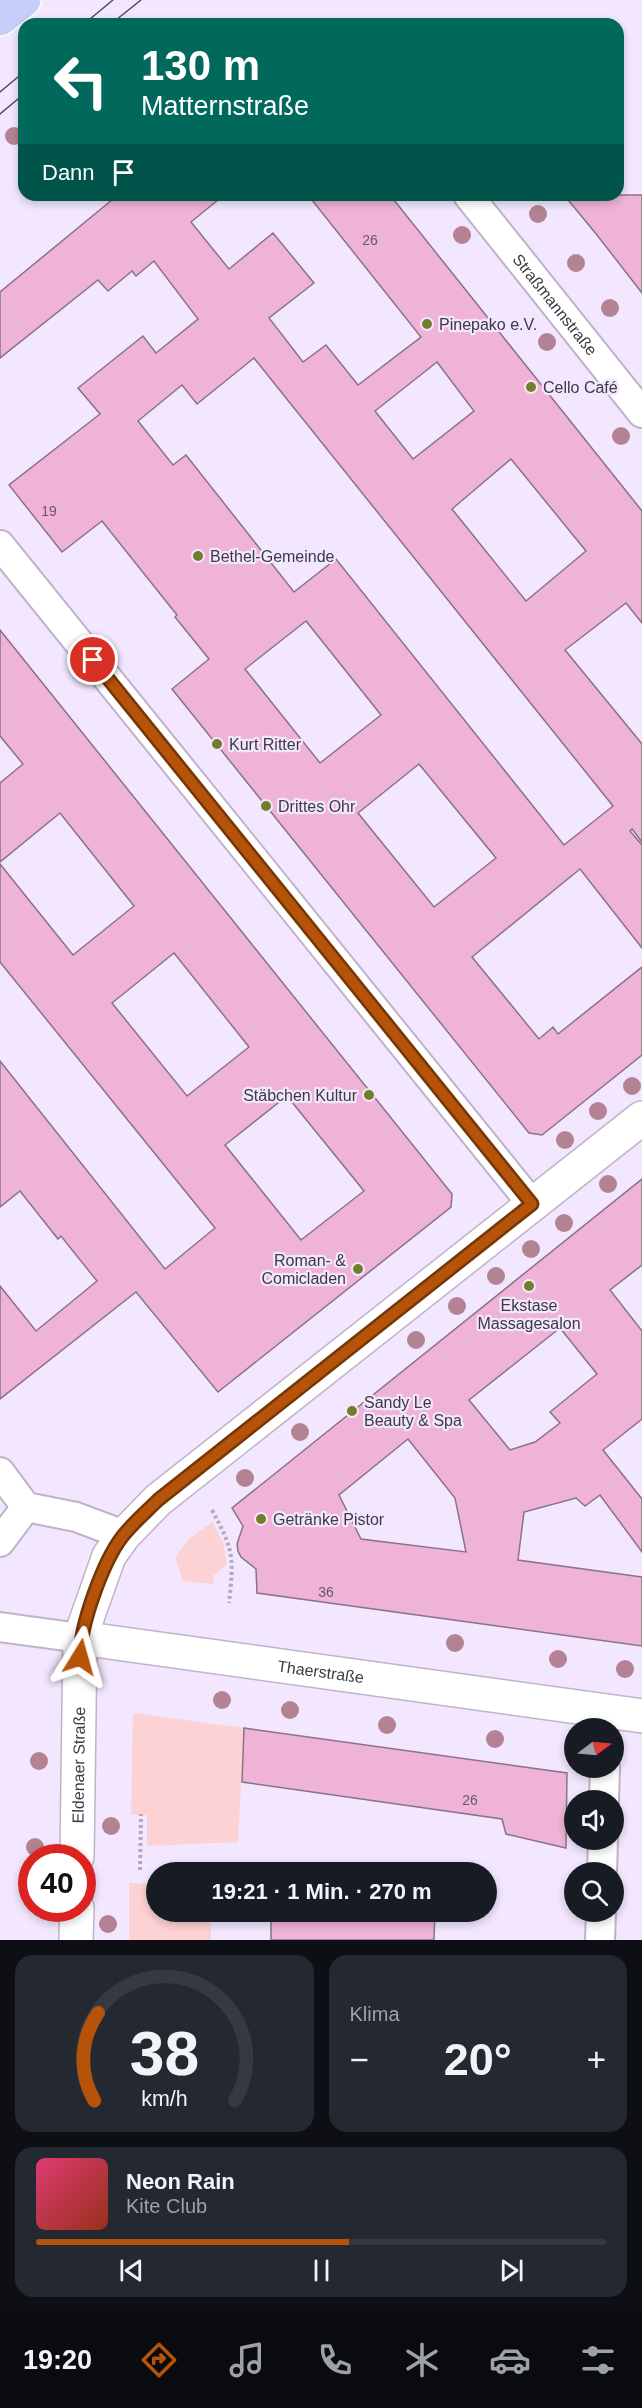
<!DOCTYPE html>
<html lang="de">
<head>
<meta charset="utf-8">
<style>
  body { margin:0; font-family:Arial,sans-serif; background:#242831; color:#f1f3f6; height:100vh; display:flex; flex-direction:column; font-size:22px; white-space:nowrap }
  * { box-sizing:border-box; margin:0 }
  p { font-size:20px; color:#9ea1a6 }
  .icon { flex:none; width:33px; height:33px; fill:none; stroke:currentColor; stroke-width:2; stroke-linecap:round; stroke-linejoin:round }
  .map { position:relative; height:1940px; overflow:hidden }
  .sheet { display:flex; flex-direction:column; gap:15px; padding:15px; background:#0d0f14; flex:1 }
  .sheet>* { flex:none }
  .banner { position:absolute; left:18px; top:18px; width:606px; height:183px; border-radius:18px; box-shadow:0 3px 9px #0003; background:#00695c; color:#fff; overflow:hidden }
  .needle { width:39px; rotate:74deg }
  .fabs { position:absolute; left:564px; top:1718px; display:grid; gap:12px }
  .fabs a { display:grid; place-items:center; width:60px; height:60px; border-radius:50%; background:#171b24; box-shadow:0 3px 9px #0003; font-size:30px }
  .speed { position:absolute; left:18px; top:1844px; display:flex; gap:12px; font-size:30px; font-weight:700; text-align:center }
  .speed>* { display:grid; place-content:center; width:78px; height:78px; border-radius:50%; background:#171b24; box-shadow:0 3px 9px #0003; line-height:1 }
  .speed .limit { border:9px solid #d22; background:#fff; color:#111 }
  .pin { position:absolute; display:grid; place-items:center; width:51px; height:51px; color:#fff; margin:-26px; border:3px solid #fff; border-radius:50%; box-shadow:0 2px 6px #0007 }
  .me { position:absolute; width:66px; margin:-33px; rotate:8deg; stroke-linejoin:round; filter:drop-shadow(0 0 4px #0008) }
  .turn { display:flex; align-items:center; gap:21px; height:126px; padding:0 24px; font-size:27px }
  .turn .icon { width:78px; height:78px; stroke-width:2.5 }
  .turn b { display:block; font-size:42px; line-height:51px }
  .then { display:flex; align-items:center; height:57px; padding:0 24px; background:#0003; gap:12px; font-size:22px }
  .big { font-size:45px; font-weight:800; line-height:1.1 }
  .sheet .tile { flex:1; display:flex; flex-direction:column; justify-content:center; gap:9px; min-width:0; padding:0 21px; border-radius:18px; background:#242831 }
  .sheet .dial { align-items:center; gap:0 }
  .dial svg { height:156px; overflow:visible; fill:none; stroke:#363941; stroke-width:7; stroke-linecap:round; text-anchor:middle }
  .dial text { fill:#f1f3f6; stroke:none }
  .song { display:flex; align-items:center; gap:18px }
  .cover { width:72px; height:72px; border-radius:9px; background:linear-gradient(135deg,hsl(340 70% 55%),hsl(10 70% 35%)) }
  .played { height:6px; border-radius:3px; background:linear-gradient(90deg,#b45309 55%,#363941 55%) }
  .keys { display:flex; justify-content:space-around; direction:ltr }
  .heat { display:flex; justify-content:space-between; align-items:center; font-size:33px; direction:ltr }
  .sheet .tiles { flex:1; display:grid; gap:15px; grid-template-columns:1fr 1fr }
  .tile:last-child { grid-column:span 2 }
  .trip { position:absolute; left:146px; top:1862px; width:351px; height:60px; border-radius:30px; background:#171b24; box-shadow:0 3px 9px #0003; font-weight:800; line-height:60px; text-align:center }
  .tabs { display:flex; height:96px; justify-content:space-around; align-items:center; background:#090b0e; color:#9ea1a6 }
  .tabs .icon { width:42px; height:42px }
  .tabs .selected { color:#b45309 }
  .tabs b { font-size:27px; color:#f1f3f6 }
  .map>svg:first-child { display:block }
  .green { fill:#fcd2d4 }
  .building { fill:#eeb3d7; stroke:#8a7481; stroke-width:1.5; fill-rule:evenodd }
  .lines { fill:none; stroke-linecap:round; stroke-linejoin:round }
  .street-casing { stroke:#beb3c9; stroke-width:32 }
  .secondary-casing { stroke:#beb3c9; stroke-width:36 }
  .primary-casing { stroke:#fff; stroke-width:36 }
  .path { stroke:#b2a9bb; stroke-width:4; stroke-dasharray:3 3; stroke-linecap:butt }
  .street { stroke:#fff; stroke-width:28 }
  .secondary { stroke:#fff; stroke-width:33 }
  .primary { stroke:#c5cef8; stroke-width:33 }
  .tram { stroke:#524c58; stroke-width:1.5 }
  .tree { fill:#b48393 }
  .route-casing { stroke:#753606; stroke-width:15 }
  .route { stroke:#b45309; stroke-width:10 }
  .poi-dot { fill:#727e2a; stroke:#f2e7fe; stroke-width:2 }
  .labels { text-anchor:middle; stroke-width:4.5; stroke-linejoin:round; paint-order:stroke }
  .number-label { font-size:14px; fill:#6a5868 }
  .street-label { font-size:16px; fill:#3e3943; stroke:#f2e7fe }
  .poi-label { font-size:16px; fill:#3e3943; stroke:#f2e7fe; text-anchor:start }
</style>
</head>
<body>
<div class="map">
<svg width="642" height="1940" viewBox="0 0 642 1940">
  <rect width="100%" height="100%" fill="#f2e7fe"/>
  <!-- green -->
  <g class="green">
    <path d="M212,1522L223,1542L227,1564L213,1576V1584L183,1581L175,1557L190,1538Z"/>
    <path d="M133,1713L244,1728L238,1842L147,1846V1815H131Z"/>
    <path d="M129,1883L156,1884V1911H211V1940H129Z"/>
  </g>
  <!-- building -->
  <g class="building">
    <path d="M118,195H224L191,222L229,269L273,233L314,283L269,318L303,362L326,345L358,385L421,337L308,195H390L642,511V623L626,603L565,650L642,744V842L632,829L630,831L642,845V948L580,869L472,957L539,1039L553,1027L558,1034L642,967V1055L542,1135L529,1133L172,689L209,659L175,617L177,615L102,521L62,552L9,485L100,414L78,388L143,336L156,353L198,319L154,261L136,276L132,271L108,291L98,280L0,358V292ZM254,358L613,806L564,845L336,559L294,592L186,455L173,465L138,421L182,385L197,404ZM437,362L474,411L413,459L375,411ZM511,459L586,551L526,601L452,509ZM306,621L381,715L320,763L245,669ZM419,764L496,858L434,907L358,813Z"/>
    <path d="M564,195H642V293L597,235Z"/>
    <path d="M0,630L452,1194L451,1207L218,1392L136,1292L0,1399V1286L36,1331L97,1281L61,1236L58,1239L20,1191L0,1207V1061L165,1269L215,1228L0,962V864L73,955L134,906L60,813L0,862V783L23,764L0,736ZM174,953L249,1047L187,1096L112,1003ZM287,1096L364,1191L301,1240L225,1145Z"/>
    <path d="M642,1179V1265L610,1290L642,1331V1419L603,1450L642,1499V1552L600,1495L585,1506L576,1498L524,1512L518,1560L642,1577V1646L257,1593L256,1569L241,1557L238,1551L237,1544L243,1526L232,1508ZM560,1328L597,1374L550,1412L560,1423L535,1442L510,1450L469,1400ZM408,1439L455,1498L466,1552L361,1539L339,1495Z"/>
    <path d="M244,1728L567,1773L566,1848L506,1834L502,1819L242,1782Z"/>
    <path d="M271,1911H435L434,1940H271Z"/>
  </g>
  <g class="lines">
    <!-- street casing -->
    <g class="street-casing">
      <g id="street">
        <path id="s1" d="M468,195L642,413"/>
        <path d="M0,545L532,1204"/>
        <path d="M0,1472L26,1507L76,1517L124,1535"/>
        <path d="M0,1542L26,1507"/>
        <path d="M0,1627L80,1638"/>
        <path d="M604,1800L605,1767"/>
        <path d="M602,1872L603,1839"/>
        <path d="M600,1940L601,1911"/>
      </g>
    </g>
    <!-- secondary casing -->
    <g class="secondary-casing">
      <g id="secondary">
        <path id="s2" d="M80,1638L642,1716"/>
        <path id="s3" d="M77,1857L80,1638L109,1556L124,1535L158,1500L642,1118"/>
        <path d="M76,1940L77,1908"/>
      </g>
    </g>
    <!-- primary casing -->
    <g class="primary-casing">
      <path id="primary" d="M0,19L24,0"/>
    </g>
    <!-- path -->
    <g class="path">
      <path d="M212,1510C234,1550 234,1558 229,1603"/>
      <path d="M140,1870L141,1814"/>
    </g>
    <!-- street -->
    <use href="#street" class="street"/>
    <!-- secondary -->
    <use href="#secondary" class="secondary"/>
    <!-- primary -->
    <use href="#primary" class="primary"/>
    <!-- tram -->
    <g class="tram">
      <path d="M84,24L113,0"/>
      <path d="M111,24L141,0"/>
      <path d="M0,92L24,72"/>
      <path d="M0,114L24,94"/>
    </g>
  </g>
  <!-- trees -->
  <g class="tree">
    <circle cx="14" cy="136" r="9"/>
    <circle cx="538" cy="214" r="9"/>
    <circle cx="462" cy="235" r="9"/>
    <circle cx="576" cy="263" r="9"/>
    <circle cx="610" cy="308" r="9"/>
    <circle cx="547" cy="342" r="9"/>
    <circle cx="621" cy="436" r="9"/>
    <circle cx="632" cy="1086" r="9"/>
    <circle cx="598" cy="1111" r="9"/>
    <circle cx="565" cy="1140" r="9"/>
    <circle cx="608" cy="1184" r="9"/>
    <circle cx="564" cy="1223" r="9"/>
    <circle cx="531" cy="1249" r="9"/>
    <circle cx="496" cy="1276" r="9"/>
    <circle cx="457" cy="1306" r="9"/>
    <circle cx="416" cy="1340" r="9"/>
    <circle cx="300" cy="1432" r="9"/>
    <circle cx="245" cy="1478" r="9"/>
    <circle cx="455" cy="1643" r="9"/>
    <circle cx="558" cy="1659" r="9"/>
    <circle cx="625" cy="1669" r="9"/>
    <circle cx="222" cy="1700" r="9"/>
    <circle cx="290" cy="1710" r="9"/>
    <circle cx="387" cy="1725" r="9"/>
    <circle cx="495" cy="1739" r="9"/>
    <circle cx="39" cy="1761" r="9"/>
    <circle cx="111" cy="1826" r="9"/>
    <circle cx="35" cy="1847" r="9"/>
    <circle cx="108" cy="1924" r="9"/>
  </g>
  <g class="lines">
    <!-- route casing -->
    <g class="route-casing">
      <path id="route" d="M80,1657C80,1625 103,1562 122,1537C132,1524 146,1512 158,1500L532,1204L93,660"/>
    </g>
    <!-- route -->
    <use href="#route" class="route"/>
  </g>
  <!-- markers -->
  <g class="poi-dot">
    <circle cx="427" cy="324" r="6"/>
    <circle cx="531" cy="387" r="6"/>
    <circle cx="198" cy="556" r="6"/>
    <circle cx="217" cy="744" r="6"/>
    <circle cx="266" cy="806" r="6"/>
    <circle cx="369" cy="1095" r="6"/>
    <circle cx="358" cy="1269" r="6"/>
    <circle cx="529" cy="1286" r="6"/>
    <circle cx="352" cy="1411" r="6"/>
    <circle cx="261" cy="1519" r="6"/>
  </g>
  <g class="labels">
    <!-- number labels -->
    <g class="number-label">
      <text x="370" y="245">26</text>
      <text x="49" y="516">19</text>
      <text x="326" y="1597">36</text>
      <text x="470" y="1805">26</text>
    </g>
    <!-- street labels -->
    <g class="street-label">
      <text dy="6" stroke="none"><textPath href="#s1" startOffset="140">Straßmannstraße</textPath></text>
      <text dy="6" stroke="none"><textPath href="#s2" startOffset="243">Thaerstraße</textPath></text>
      <text dy="6" stroke="none"><textPath href="#s3" startOffset="92">Eldenaer Straße</textPath></text>
    </g>
    <!-- poi labels -->
    <g class="poi-label">
      <text x="439" y="330">Pinepako e.V.</text>
      <text x="543" y="393">Cello Café</text>
      <text x="210" y="562">Bethel-Gemeinde</text>
      <text x="229" y="750">Kurt Ritter</text>
      <text x="278" y="812">Drittes Ohr</text>
      <text x="357" y="1101" text-anchor="end">Stäbchen Kultur</text>
      <text x="346" y="1266" text-anchor="end">Roman- &amp;<tspan x="346" dy="18">Comicladen</tspan></text>
      <text x="529" y="1311" text-anchor="middle">Ekstase<tspan x="529" dy="18">Massagesalon</tspan></text>
      <text x="364" y="1408">Sandy Le<tspan x="364" dy="18">Beauty &amp; Spa</tspan></text>
      <text x="273" y="1525">Getränke Pistor</text>
    </g>
  </g>
</svg>
<div class="fabs">
<a><svg class="needle" viewBox="-14 -14 28 28"><path d="M0-13l5 13h-10z" fill="#e53935"/><path d="M0 13l5-13h-10z" fill="#9ea1a6"/></svg></a>
<a><svg class="icon" aria-label="sound" viewBox="0 0 24 24"><path d="M4 9h4l5-4v14l-5-4H4zM17 9q2 3 0 6"/></svg></a>
<a><svg class="icon" aria-label="search" viewBox="0 0 24 24"><circle cx="10" cy="10" r="6"/><path d="M15 15l6 6"/></svg></a>
</div>
<div class="speed"><div class="limit">40</div></div>
<div class="pin" style="left:93px;top:660px;background:#d93025"><svg class="icon" aria-label="arrive" viewBox="0 0 24 24"><path d="M6 21V4h12l-3 4 3 4H6"/></svg></div>
<svg class="me" style="left:80px;top:1657px" viewBox="-20 -20 40 40"><path d="M0-17L14 15 0 8-14 15z" fill="#b45309" stroke="#fff" stroke-width="4"/></svg>
<div class="trip">19:21 · 1 Min. · 270 m</div>
<div class="banner">
<div class="turn"><svg class="icon" aria-label="left" viewBox="0 0 24 24"><path d="M17 20v-9H6M10 6l-5 5 5 5"/></svg><div><b>130 m</b>Matternstraße</div></div>
<div class="then">Dann<svg class="icon" aria-label="arrive" viewBox="0 0 24 24"><path d="M6 21V4h12l-3 4 3 4H6"/></svg></div>
</div>
</div>
<section class="sheet">
<div class="tiles">
<div class="tile dial"><svg viewBox="0 0 100 80">
<path d="M14 69A42 42 0 1 1 86 69"/>
<path d="M14 69A42 42 0 0 1 16 24" stroke="#b45309"/>
<text x="50" y="56" font-size="32" font-weight="700">38</text>
<text x="50" y="72" font-size="11">km/h</text>
</svg></div>
<div class="tile"><p>Klima</p>
<div class="heat"><a>−</a><b class="big">20°</b><a>+</a></div>
</div>
<div class="tile">
<div class="song"><i class="cover"></i><div><b>Neon Rain</b><p>Kite Club</p></div></div>
<div class="played"></div>
<div class="keys"><svg class="icon" aria-label="previous" viewBox="0 0 24 24"><path d="M18 5L8 12l10 7zM5 5v14"/></svg><svg class="icon" aria-label="pause" viewBox="0 0 24 24"><path d="M8 5v14M16 5v14"/></svg><svg class="icon" aria-label="next" viewBox="0 0 24 24"><path d="M6 5l10 7-10 7zM19 5v14"/></svg></div>
</div>
</div>
</section>
<nav class="tabs">
<b>19:20</b>
<svg class="icon selected" aria-label="directions" viewBox="0 0 24 24"><path d="M12 3l9 9-9 9-9-9zM9 14v-3h6M13 9l2 2-2 2"/></svg>
<svg class="icon" aria-label="music" viewBox="0 0 24 24"><path d="M9 18V5l10-2v13"/><circle cx="6" cy="18" r="3"/><circle cx="16" cy="16" r="3"/></svg>
<svg class="icon" aria-label="phone" viewBox="0 0 24 24"><path d="M5 4h4l2 5-3 2q2 4 5 5l2-3 5 2v4C11 20 4 13 5 4z"/></svg>
<svg class="icon" aria-label="climate" viewBox="0 0 24 24"><path d="M12 3v18M4 7l16 10M4 17L20 7"/></svg>
<svg class="icon" aria-label="car" viewBox="0 0 24 24"><path d="M5 17H2v-5l4-1 3-4h7l3 4 3 1v5h-3M9 17h6M6 11h13"/><circle cx="7" cy="17" r="2"/><circle cx="17" cy="17" r="2"/></svg>
<svg class="icon" aria-label="filters" viewBox="0 0 24 24"><path d="M4 7h16M4 17h16"/><circle cx="9" cy="7" r="2"/><circle cx="15" cy="17" r="2"/></svg>
</nav>
</body>
</html>
